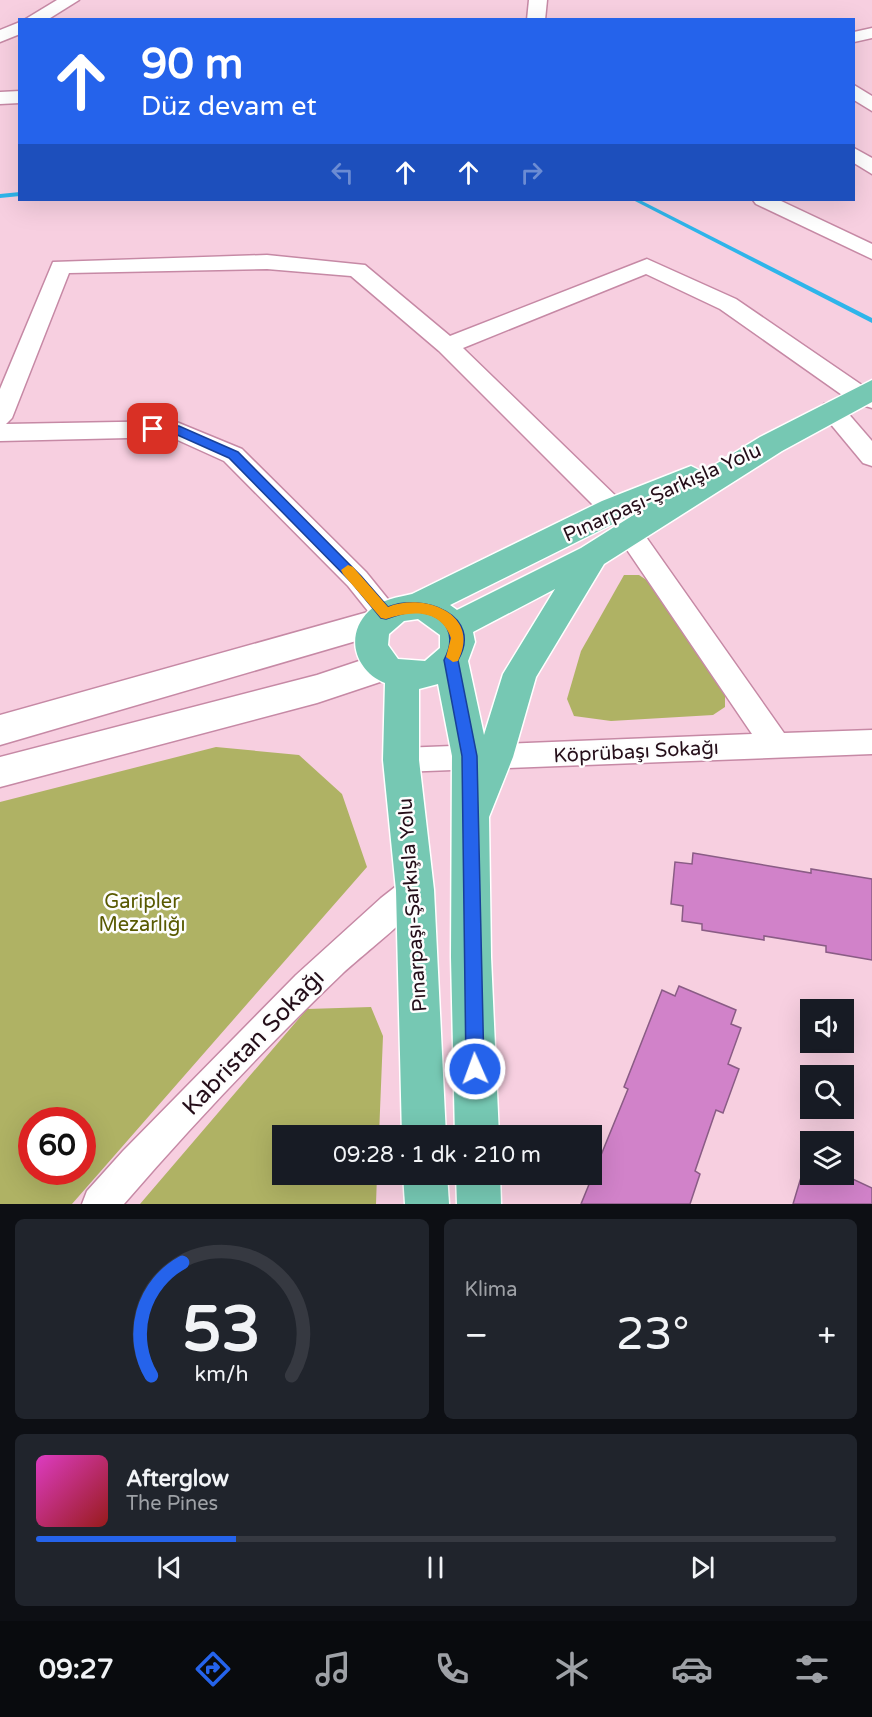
<!DOCTYPE html>
<html lang="tr">
<head>
<meta charset="utf-8">
<style>
  body { margin:0; font-family:"Varela Round",sans-serif; background:#20242c; color:#f1f3f6; height:100vh; display:flex; flex-direction:column; font-size:22px; white-space:nowrap }
  * { box-sizing:border-box; margin:0 }
  p { font-size:20px; color:#9ea1a6 }
  .icon { flex:none; width:33px; height:33px; fill:none; stroke:currentColor; stroke-width:2; stroke-linecap:round; stroke-linejoin:round }
  .map { position:relative; height:1204px; overflow:hidden }
  .drawer { display:flex; flex-direction:column; gap:15px; padding:15px; background:#0d0f14; flex:1 }
  .drawer>* { flex:none }
  .top-card { position:absolute; left:18px; top:18px; width:837px; height:183px; border-radius:0px; box-shadow:0 6px 24px #0002; background:#2563eb; color:#fff; overflow:hidden }
  .controls { position:absolute; left:800px; top:999px; display:grid; gap:12px }
  .controls a { display:grid; place-items:center; width:54px; height:54px; border-radius:0px; background:#171b24; box-shadow:0 6px 24px #0002; font-size:30px }
  .speed { position:absolute; left:18px; top:1107px; display:flex; gap:12px; font-size:30px; font-weight:700; text-align:center }
  .speed>* { display:grid; place-content:center; width:78px; height:78px; border-radius:50%; background:#171b24; box-shadow:0 6px 24px #0002; line-height:1 }
  .speed .limit { border:9px solid #d22; background:#fff; color:#111 }
  .pin { position:absolute; display:grid; place-items:center; width:51px; height:51px; color:#fff; margin:-26px; border-radius:12px; box-shadow:0 3px 9px #0006 }
  .me { position:absolute; width:66px; margin:-33px; rotate:358deg; stroke-linejoin:round; filter:drop-shadow(0 0 4px #0008) }
  .turn { display:flex; align-items:center; gap:21px; height:126px; padding:0 24px; font-size:27px }
  .turn .icon { width:78px; height:78px; stroke-width:2.5 }
  .turn b { display:block; font-size:42px; line-height:51px }
  .lanes { display:flex; align-items:center; height:57px; padding:0 24px; background:#0003; justify-content:center; gap:30px; direction:ltr }
  .lanes .off { opacity:.35 }
  .big { font-size:45px; font-weight:600; line-height:1.1 }
  .drawer .tile { flex:1; display:flex; flex-direction:column; justify-content:center; gap:9px; min-width:0; padding:0 21px; border-radius:9px; background:#20242c }
  .drawer .dial { align-items:center; gap:0 }
  .dial svg { height:156px; overflow:visible; fill:none; stroke:#363941; stroke-width:7; stroke-linecap:round; text-anchor:middle }
  .dial text { fill:#f1f3f6; stroke:none }
  .song { display:flex; align-items:center; gap:18px }
  .cover { width:72px; height:72px; border-radius:9px; background:linear-gradient(135deg,hsl(310 70% 55%),hsl(0 70% 35%)) }
  .played { height:6px; border-radius:3px; background:linear-gradient(90deg,#2563eb 25%,#363941 25%) }
  .keys { display:flex; justify-content:space-around; direction:ltr }
  .heat { display:flex; justify-content:space-between; align-items:center; font-size:33px; direction:ltr }
  .drawer .tiles { flex:1; display:grid; gap:15px; grid-template-columns:1fr 1fr }
  .tile:last-child { grid-column:span 2 }
  .trip { position:absolute; left:272px; top:1125px; width:330px; height:60px; border-radius:0px; background:#171b24; box-shadow:0 6px 24px #0002; font-weight:600; line-height:60px; text-align:center }
  .tabs { display:flex; height:96px; justify-content:space-around; align-items:center; background:#090b0e; color:#9ea1a6 }
  .tabs .icon { width:42px; height:42px }
  .tabs .current { color:#2563eb }
  .tabs b { font-size:27px; color:#f1f3f6 }
  .map>svg:first-child { display:block }
  .green { fill:#afb264; fill-rule:evenodd }
  .lines { fill:none; stroke-linecap:round; stroke-linejoin:round }
  .stream { fill:#2fb5ea; fill-rule:evenodd }
  .building { fill:#d182c9; stroke:#8a5c85; stroke-width:1.5 }
  .minor-casing { stroke:#c689a5; stroke-width:3 }
  .secondary-casing { stroke:#c689a5; stroke-width:3 }
  .primary-casing { stroke:#fff; stroke-width:3 }
  .minor { fill:#fff; fill-rule:evenodd }
  .secondary { fill:#fff; fill-rule:evenodd }
  .primary { fill:#76c8b3; fill-rule:evenodd }
  .route { fill:#2563eb; stroke:#184099; stroke-width:1.5 }
  .slow { fill:#f59e0b }
  .labels { text-anchor:middle; stroke-width:5; stroke-linejoin:round; paint-order:stroke }
  .street-label { font-size:20px; fill:#240e19; stroke:#fdfdfd }
  .park-label { font-size:20px; fill:#585901; stroke:#fdfdfd }
  .near-street-label { font-size:24px; fill:#240e19; stroke:#fdfdfd }
</style>
</head>
<body>
<div class="map">
<svg width="872" height="1204" viewBox="0 0 872 1204">
  <rect width="100%" height="100%" fill="#f7cfe0"/>
  <!-- green -->
  <g class="green">
    <path d="M624,575H639L651,583L725,687V707L713,715L611,721L574,716L567,699L581,651Z"/>
    <path d="M216,747L299,755L342,794L367,867L72,1204H0V802ZM32,1120H82V1172H32Z"/>
    <path d="M371,1007L383,1036L379,1135L282,1136V1174L377,1175L376,1204H140L307,1009Z"/>
  </g>
  <g class="lines">
    <!-- stream -->
    <g class="stream">
      <path d="M20,192V196L0,198V194Z"/>
      <path d="M633,200H640L872,318V323Z"/>
    </g>
  </g>
  <!-- building -->
  <g class="building">
    <path d="M693,853L811,873V869L872,879V960L826,952V946L764,936V940L702,930V924L682,921L683,906L671,904L675,862L692,864Z"/>
    <path d="M679,986L736,1010L731,1024L741,1028L728,1064L739,1069L723,1113L716,1110L695,1171L700,1174L690,1204H581L628,1089L624,1087L662,990L675,996Z"/>
    <path d="M802,1174H842L872,1188V1204H793Z"/>
  </g>
  <g class="lines">
    <!-- minor casing -->
    <g class="minor-casing">
      <g id="minor">
        <path d="M57,0H79L47,20H24Z"/>
        <path d="M529,0H547L545,20H527Z"/>
        <path d="M20,22V34L0,42V30Z"/>
        <path d="M872,28V38L854,42V32Z"/>
        <path d="M854,85L872,96V111L854,100Z"/>
        <path d="M20,91V103L0,104V92Z"/>
        <path d="M854,148L872,158V174L854,163Z"/>
        <path d="M753,200H779L872,244V259L756,204Z"/>
        <path d="M267,255L365,265L450,336L647,259L736,299L872,392V408L852,402L720,309L646,274L463,348L622,502L626,509L622,516L613,518L604,516L439,351L351,276L267,269L69,273L12,418L6,424L174,421L242,449L366,572L400,614L396,621L386,624L376,621L348,586L224,461L171,437L0,441V389L53,262Z"/>
        <path d="M832,402L840,404L872,441V466L863,463L824,416L820,410L824,404Z"/>
        <path d="M630,524L639,527L784,733L872,730V754L401,772L391,769L386,760L391,751L401,748L752,734L621,541L617,534L621,527Z"/>
        <path d="M415,876L426,880L431,890C422,909 361,956 342,974C266,1047 192,1125 124,1204H82L87,1191L123,1151L296,975L381,898L404,880Z"/>
      </g>
    </g>
    <!-- secondary casing -->
    <g class="secondary-casing">
      <g id="secondary">
        <path d="M375,610L387,614L392,623L387,632L0,745V715Z"/>
        <path d="M383,653L395,657L400,667L395,677L317,703L0,787V757L317,675Z"/>
      </g>
    </g>
    <!-- primary casing -->
    <g class="primary-casing">
      <g id="primary">
        <path d="M872,380V402L782,451L604,564L536,677L513,757L489,817L491,957L499,1136H455L451,957L452,756L438,684L419,689V760L434,890L446,1136H402L396,890L383,760L385,683C355,671 344,635 369,611C380,600 398,597 412,594L602,501L691,466L703,472L760,437ZM643,509L581,548L457,610L450,605ZM555,589L503,674L484,735L468,661L475,642L473,632ZM418,619L440,635V648L425,661L398,659L388,645L389,634L404,621Z"/>
        <path d="M403,1174H447L449,1204H405Z"/>
        <path d="M456,1174H500L501,1204H457Z"/>
      </g>
    </g>
    <!-- minor -->
    <use href="#minor" class="minor"/>
    <!-- secondary -->
    <use href="#secondary" class="secondary"/>
    <!-- primary -->
    <use href="#primary" class="primary"/>
  </g>
  <!-- route -->
  <path class="route" d="M153,425L179,426L238,452L361,576L388,607C423,593 484,615 458,660L477,756L484,1069L481,1075L475,1077L469,1075L466,1069L462,756L444,660C457,636 448,616 419,612C408,610 396,616 386,619L381,618L352,583L229,458L173,433L148,432V426Z"/>
  <!-- slow -->
  <path class="slow" d="M348,565L353,567L388,607C424,592 482,614 458,661L453,662L446,657L451,638C440,608 411,611 386,619L381,618L343,574L341,570Z"/>
  <g class="labels">
    <!-- street labels -->
    <g class="street-label">
      <text transform="translate(662 492) rotate(-24)" y="7">Pınarpaşı-Şarkışla Yolu</text>
      <text transform="translate(636 751) rotate(-3)" y="7">Köprübaşı Sokağı</text>
      <text transform="translate(412 905) rotate(-94)" y="7">Pınarpaşı-Şarkışla Yolu</text>
    </g>
    <!-- park labels -->
    <g class="park-label">
      <text x="142" y="908">Garipler<tspan x="142" dy="23">Mezarlığı</tspan></text>
    </g>
    <!-- near-street labels -->
    <g class="near-street-label">
      <text transform="translate(253 1042) rotate(-46)" y="8">Kabristan Sokağı</text>
    </g>
  </g>
</svg>
<div class="controls">
<a><svg class="icon" aria-label="sound" viewBox="0 0 24 24"><path d="M4 9h4l5-4v14l-5-4H4zM17 9q2 3 0 6"/></svg></a>
<a><svg class="icon" aria-label="search" viewBox="0 0 24 24"><circle cx="10" cy="10" r="6"/><path d="M15 15l6 6"/></svg></a>
<a><svg class="icon" aria-label="layers" viewBox="0 0 24 24"><path d="M12 4l9 5-9 5-9-5zM3 14l9 5 9-5"/></svg></a>
</div>
<div class="speed"><div class="limit">60</div></div>
<div class="pin" style="left:153px;top:429px;background:#d93025"><svg class="icon" aria-label="arrive" viewBox="0 0 24 24"><path d="M6 21V4h12l-3 4 3 4H6"/></svg></div>
<svg class="me" style="left:475px;top:1069px" viewBox="-20 -20 40 40"><circle r="17" fill="#2563eb" stroke="#fff" stroke-width="3"/><path d="M0-11L8 9 0 5-8 9z" fill="#fff"/></svg>
<div class="trip">09:28 · 1 dk · 210 m</div>
<div class="top-card">
<div class="turn"><svg class="icon" aria-label="ahead" viewBox="0 0 24 24"><path d="M12 20V5M6 11l6-6 6 6"/></svg><div><b>90 m</b>Düz devam et</div></div>
<div class="lanes"><svg class="icon off" aria-label="left" viewBox="0 0 24 24"><path d="M17 20v-9H6M10 6l-5 5 5 5"/></svg><svg class="icon" aria-label="ahead" viewBox="0 0 24 24"><path d="M12 20V5M6 11l6-6 6 6"/></svg><svg class="icon" aria-label="ahead" viewBox="0 0 24 24"><path d="M12 20V5M6 11l6-6 6 6"/></svg><svg class="icon off" aria-label="right" viewBox="0 0 24 24"><path d="M7 20v-9h11M14 6l5 5-5 5"/></svg></div>
</div>
</div>
<section class="drawer">
<div class="tiles">
<div class="tile dial"><svg viewBox="0 0 100 80">
<path d="M14 69A42 42 0 1 1 86 69"/>
<path d="M14 69A42 42 0 0 1 30 11" stroke="#2563eb"/>
<text x="50" y="56" font-size="32" font-weight="700">53</text>
<text x="50" y="72" font-size="11">km/h</text>
</svg></div>
<div class="tile"><p>Klima</p>
<div class="heat"><a>−</a><b class="big">23°</b><a>+</a></div>
</div>
<div class="tile">
<div class="song"><i class="cover"></i><div><b>Afterglow</b><p>The Pines</p></div></div>
<div class="played"></div>
<div class="keys"><svg class="icon" aria-label="previous" viewBox="0 0 24 24"><path d="M18 5L8 12l10 7zM5 5v14"/></svg><svg class="icon" aria-label="pause" viewBox="0 0 24 24"><path d="M8 5v14M16 5v14"/></svg><svg class="icon" aria-label="next" viewBox="0 0 24 24"><path d="M6 5l10 7-10 7zM19 5v14"/></svg></div>
</div>
</div>
</section>
<nav class="tabs">
<b>09:27</b>
<svg class="icon current" aria-label="directions" viewBox="0 0 24 24"><path d="M12 3l9 9-9 9-9-9zM9 14v-3h6M13 9l2 2-2 2"/></svg>
<svg class="icon" aria-label="music" viewBox="0 0 24 24"><path d="M9 18V5l10-2v13"/><circle cx="6" cy="18" r="3"/><circle cx="16" cy="16" r="3"/></svg>
<svg class="icon" aria-label="phone" viewBox="0 0 24 24"><path d="M5 4h4l2 5-3 2q2 4 5 5l2-3 5 2v4C11 20 4 13 5 4z"/></svg>
<svg class="icon" aria-label="climate" viewBox="0 0 24 24"><path d="M12 3v18M4 7l16 10M4 17L20 7"/></svg>
<svg class="icon" aria-label="car" viewBox="0 0 24 24"><path d="M5 17H2v-5l4-1 3-4h7l3 4 3 1v5h-3M9 17h6M6 11h13"/><circle cx="7" cy="17" r="2"/><circle cx="17" cy="17" r="2"/></svg>
<svg class="icon" aria-label="filters" viewBox="0 0 24 24"><path d="M4 7h16M4 17h16"/><circle cx="9" cy="7" r="2"/><circle cx="15" cy="17" r="2"/></svg>
</nav>
</body>
</html>
